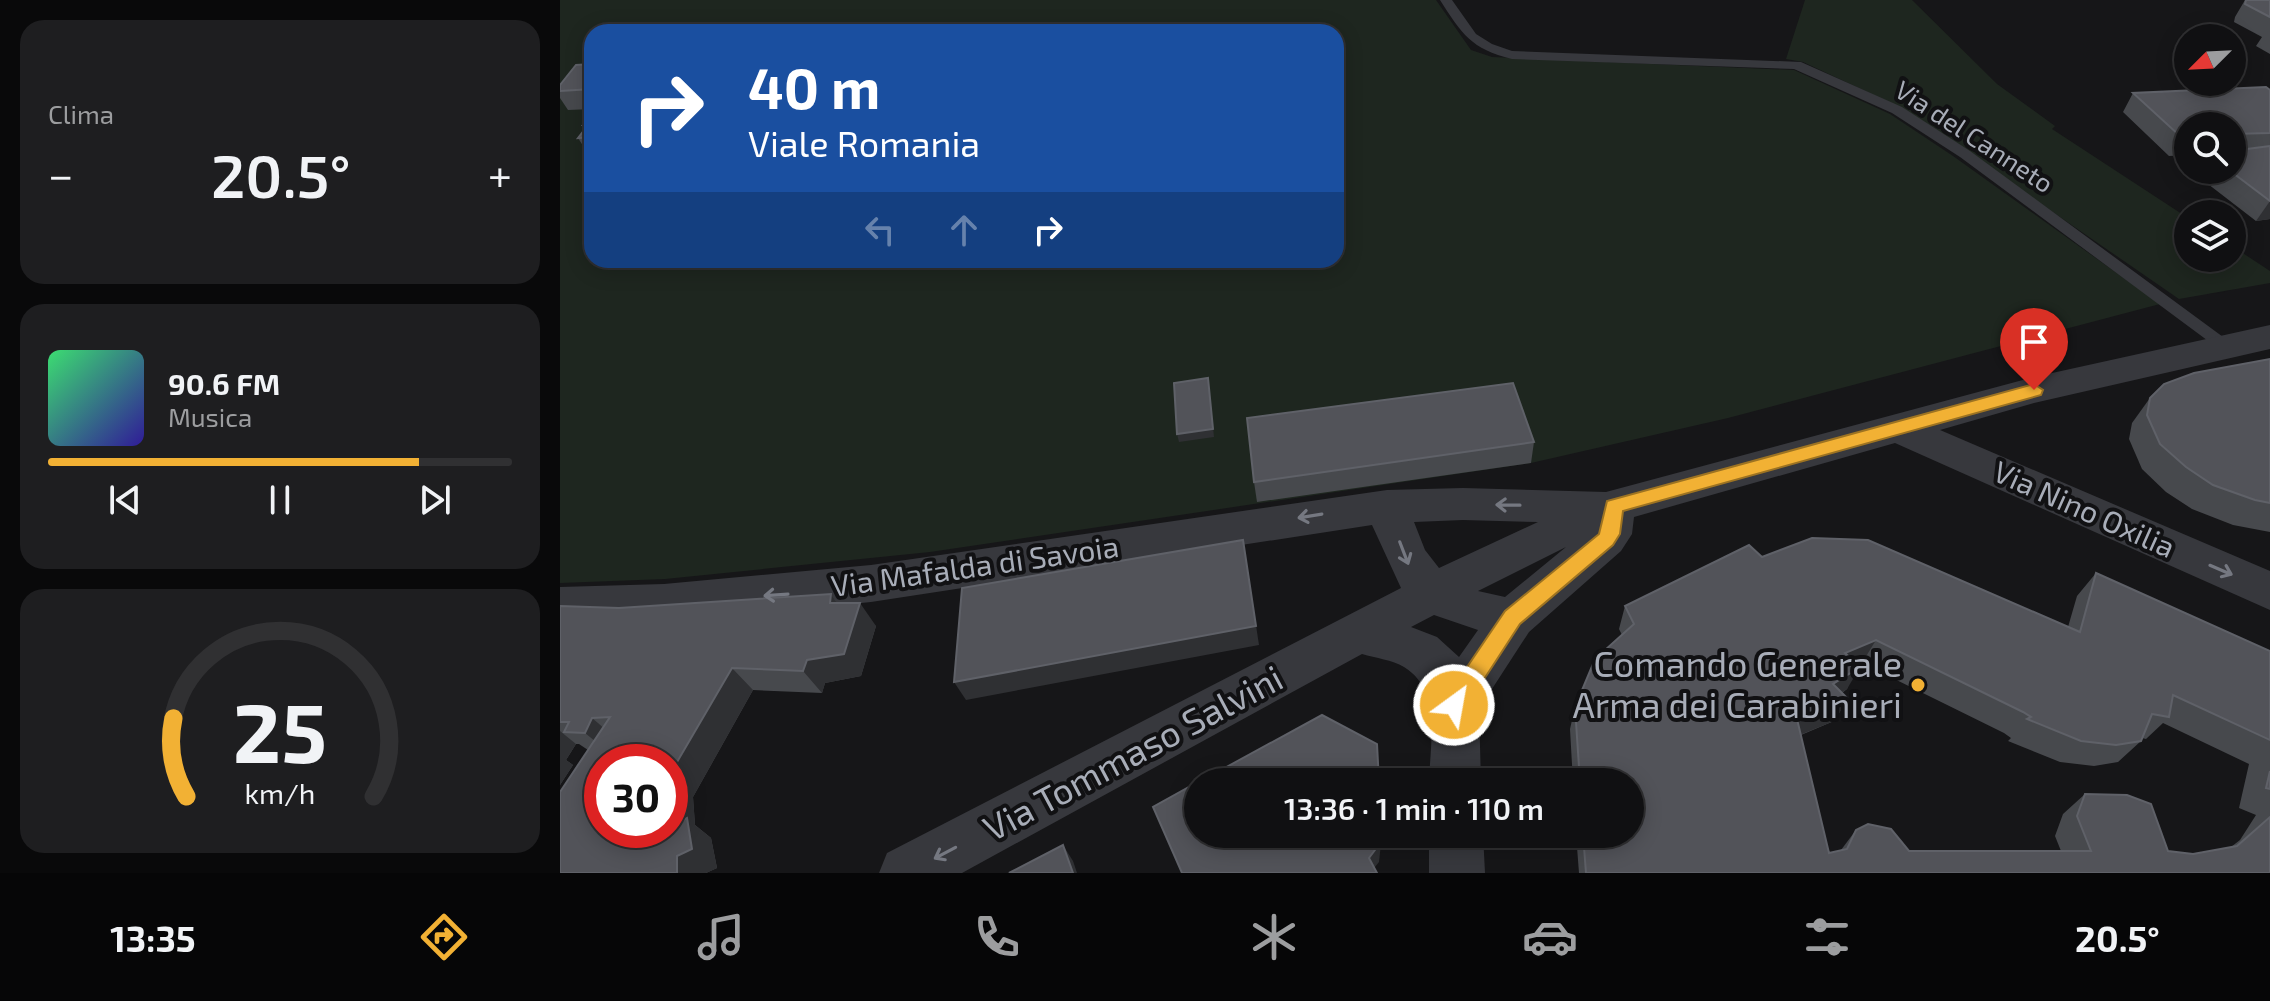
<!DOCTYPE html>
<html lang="it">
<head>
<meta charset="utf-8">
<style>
  body { margin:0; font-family:"Exo 2",sans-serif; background:#1e1e20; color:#f1f3f6; height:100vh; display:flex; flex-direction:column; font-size:30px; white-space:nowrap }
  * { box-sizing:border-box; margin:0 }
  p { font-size:26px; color:#9c9d9f }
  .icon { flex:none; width:44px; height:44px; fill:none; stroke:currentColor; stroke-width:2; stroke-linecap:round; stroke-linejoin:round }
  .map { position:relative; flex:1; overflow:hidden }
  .sheet { display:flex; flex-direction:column; gap:20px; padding:20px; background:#09090a; width:560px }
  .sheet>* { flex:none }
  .guide { position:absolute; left:24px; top:24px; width:760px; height:244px; border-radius:24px; box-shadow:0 4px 20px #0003,0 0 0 2px #303032; background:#1a4fa0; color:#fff; overflow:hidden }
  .needle { width:52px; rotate:246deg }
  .controls { position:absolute; left:1614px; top:24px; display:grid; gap:16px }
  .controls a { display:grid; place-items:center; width:72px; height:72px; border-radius:50%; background:#101012; box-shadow:0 4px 20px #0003,0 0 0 2px #303032; font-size:40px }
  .speed { position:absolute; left:24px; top:744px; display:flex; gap:16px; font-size:40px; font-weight:700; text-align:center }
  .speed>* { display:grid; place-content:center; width:104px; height:104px; border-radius:50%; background:#101012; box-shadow:0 4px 20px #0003,0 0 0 2px #303032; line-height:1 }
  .speed .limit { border:12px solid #d22; background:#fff; color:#111 }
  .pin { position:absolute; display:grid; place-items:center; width:68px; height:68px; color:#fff; margin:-82px -34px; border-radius:50% 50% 50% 0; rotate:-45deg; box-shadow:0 0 8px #0007 }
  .pin .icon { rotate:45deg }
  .me { position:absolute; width:88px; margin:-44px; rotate:32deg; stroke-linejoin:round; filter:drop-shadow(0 0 6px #0008) }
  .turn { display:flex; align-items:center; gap:28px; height:168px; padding:0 32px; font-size:36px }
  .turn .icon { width:104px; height:104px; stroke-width:2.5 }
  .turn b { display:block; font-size:56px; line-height:68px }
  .lanes { display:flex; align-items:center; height:76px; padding:0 32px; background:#0003; justify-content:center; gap:40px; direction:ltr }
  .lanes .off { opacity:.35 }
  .big { font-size:60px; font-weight:600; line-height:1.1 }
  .sheet .card { flex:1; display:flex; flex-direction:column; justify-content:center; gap:12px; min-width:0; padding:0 28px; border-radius:24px; background:#1e1e20 }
  .sheet .dial { align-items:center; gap:0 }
  .dial svg { height:208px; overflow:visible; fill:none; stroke:#303032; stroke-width:7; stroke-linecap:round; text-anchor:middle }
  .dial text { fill:#f1f3f6; stroke:none }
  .song { display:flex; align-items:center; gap:24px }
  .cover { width:96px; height:96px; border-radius:12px; background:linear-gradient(135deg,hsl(140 70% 55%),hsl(250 70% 35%)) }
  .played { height:8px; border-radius:4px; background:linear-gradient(90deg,#f2b134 80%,#303032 80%) }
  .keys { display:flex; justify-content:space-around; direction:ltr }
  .heat { display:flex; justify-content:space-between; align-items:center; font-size:44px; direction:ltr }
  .trip { position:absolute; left:624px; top:768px; width:460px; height:80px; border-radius:40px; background:#101012; box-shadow:0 4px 20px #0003,0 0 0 2px #303032; font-weight:600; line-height:80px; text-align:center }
  .menu { display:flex; height:128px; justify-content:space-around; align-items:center; background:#060607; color:#9c9d9f }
  .menu .icon { width:56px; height:56px }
  .menu .active { color:#f2b134 }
  .menu b { font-size:36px; color:#f1f3f6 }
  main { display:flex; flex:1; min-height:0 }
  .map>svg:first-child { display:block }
  .green { fill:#1e261f; fill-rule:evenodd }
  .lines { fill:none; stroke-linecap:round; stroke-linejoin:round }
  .service { fill:#37383d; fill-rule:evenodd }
  .minor { fill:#37383d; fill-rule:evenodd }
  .wall { fill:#47494d; fill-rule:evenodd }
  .shaded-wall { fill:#2f3033 }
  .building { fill:#525359; stroke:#5f6168; stroke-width:2 }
  .oneway { stroke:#757881 }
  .route { fill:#f2b134; stroke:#9d7322; stroke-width:2 }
  .poi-dot { fill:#f2b134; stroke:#111113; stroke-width:3 }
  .labels { text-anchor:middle; stroke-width:8; stroke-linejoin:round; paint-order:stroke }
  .far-street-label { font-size:26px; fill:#a8adb8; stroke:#111113 }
  .street-label { font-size:30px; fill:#a8adb8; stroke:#111113 }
  .near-poi-label { font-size:36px; fill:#a8adb8; stroke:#111113; text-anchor:end }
  .near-street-label { font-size:36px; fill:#a8adb8; stroke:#111113 }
</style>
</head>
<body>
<main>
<section class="sheet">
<div class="card"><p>Clima</p>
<div class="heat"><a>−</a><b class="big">20.5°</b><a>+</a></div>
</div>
<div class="card">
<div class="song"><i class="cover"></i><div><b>90.6 FM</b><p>Musica</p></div></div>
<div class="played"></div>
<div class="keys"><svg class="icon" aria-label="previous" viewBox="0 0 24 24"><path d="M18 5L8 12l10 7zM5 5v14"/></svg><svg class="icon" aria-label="pause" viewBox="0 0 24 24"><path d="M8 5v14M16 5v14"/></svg><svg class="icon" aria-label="next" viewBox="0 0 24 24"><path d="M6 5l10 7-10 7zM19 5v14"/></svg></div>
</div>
<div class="card dial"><svg viewBox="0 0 100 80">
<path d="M14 69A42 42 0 1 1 86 69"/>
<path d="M14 69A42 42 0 0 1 9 39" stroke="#f2b134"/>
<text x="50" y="56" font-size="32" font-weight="700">25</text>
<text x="50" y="72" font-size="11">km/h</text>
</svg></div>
</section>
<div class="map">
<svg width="1710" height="873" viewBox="0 0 1710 873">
  <rect width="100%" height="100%" fill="#161618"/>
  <!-- green -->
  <g class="green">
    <path d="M0,0H876L911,50L932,57L1234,70L1330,114L1393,156L1600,304L1168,418L971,463L370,552L105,579L0,583ZM32,32H776V260H32Z"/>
    <path d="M1245,0H1352L1437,84L1495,126L1492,129L1628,218V258H1672V246L1710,271V283L1619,299L1342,108L1243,62L1226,59Z"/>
  </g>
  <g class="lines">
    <!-- service -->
    <path class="service" d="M880,0H892L916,34L932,44L952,51L1241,62L1342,107L1410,151L1674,345L1671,349H1659L1400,157L1332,113L1234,69L952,59C911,49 902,34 880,0Z"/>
    <!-- minor -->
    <g class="minor">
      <path d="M1710,325V349L1474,403L1380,430L1710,571V610L1335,443L1074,517L1072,534L1061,551L969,632L919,709L921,782H869C870,744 882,690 844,667C832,660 816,658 802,654L402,873H319L327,853L841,588L812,525L311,602L104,623L0,625V587L104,584L311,565L827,490L903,488L1046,492L1474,377ZM903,520L978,522L879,568L865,550L854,522ZM1006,547L945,597L918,591ZM874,615L918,630L899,657L877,637L851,627Z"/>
      <path d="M869,834H923L925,873H869Z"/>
    </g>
  </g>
  <!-- wall -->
  <g class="wall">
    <path d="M1685,0H1710V54L1696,46L1702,37L1674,22L1675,17Z"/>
    <path d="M32,64V109L8,110L0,98V85Z"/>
    <path d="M1710,90V219L1696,221L1635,174L1638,170H1672V126H1628V155L1609,156L1563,112L1573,93Z"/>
    <path d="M32,114V158H31L18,138L25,128L23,125Z"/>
    <path d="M1710,359V532L1673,525L1632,509L1606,492L1582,469L1569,439L1572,423L1590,398Z"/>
    <path d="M974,442L971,463L697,502L694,482Z"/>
    <path d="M1202,557L1508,627L1517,596L1536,573L1710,651V873H1019L1016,834H1070V782H1013L1010,729L1015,707L1062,635L1059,629L1065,606ZM1302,663L1444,733L1451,738L1448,741L1500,762L1534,766L1558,762L1581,741L1582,738L1586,739L1603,723L1689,764L1679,808L1696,815L1680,840L1671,847L1633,854L1608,851L1525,794L1503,814L1495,836L1501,851H1349L1296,830L1281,850L1269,853L1241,735L1274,721L1288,699L1282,693L1287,689L1297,665Z"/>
    <path d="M271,594L277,603L316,626L301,676L265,683L262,693L193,690L133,797L135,825L151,838L157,868L146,873H0L28,750L19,744H16L6,760L13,765L0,785V606L59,608Z"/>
  </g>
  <!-- shaded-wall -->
  <g class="shaded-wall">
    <path d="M1710,201V219L1696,221Z"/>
    <path d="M648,378L654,437L619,442L617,434Z"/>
    <path d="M683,540L699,645L406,700L394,682Z"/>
    <path d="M271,594L287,618L270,603Z"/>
    <path d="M300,603L316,626L301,676L265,683L262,693L243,671L247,660Z"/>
    <path d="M1316,640L1302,663L1272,676L1285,653Z"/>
    <path d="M1300,667L1287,689L1261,706L1273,684Z"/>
    <path d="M172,668L193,690L133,797L135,825L151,838L157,868L146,873H117L112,825L110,774Z"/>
    <path d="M1288,699L1274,721L1225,741L1237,719Z"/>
    <path d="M32,718L58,740L51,754L25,733Z"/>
    <path d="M0,731L16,744L6,760L13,765L0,785Z"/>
    <path d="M819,834H822L819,862L810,873L809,858Z"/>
    <path d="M503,845L513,861L517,873H513Z"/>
  </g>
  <!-- building -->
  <g class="building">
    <path d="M1686,0H1710V17L1685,4Z"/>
    <path d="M32,64V89L0,91V85L16,65Z"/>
    <path d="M1706,87L1710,90V133L1672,134V126H1628V136H1620L1573,93Z"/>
    <path d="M32,114V137L18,138L28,125H23Z"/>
    <path d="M1710,146V201L1669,170H1672V151Z"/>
    <path d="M1710,359V503L1695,500L1653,485L1626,467L1600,444L1587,415L1590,398L1604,384L1634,373Z"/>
    <path d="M648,378L653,429L617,434L614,383Z"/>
    <path d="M953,383L974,442L694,482L687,418Z"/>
    <path d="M1252,538L1308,540L1520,632L1536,573L1710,651V740L1613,695L1609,717L1592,714L1581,741L1556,745L1521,741L1467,719L1471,717L1463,712L1316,640L1285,653L1300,667L1273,684L1288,699L1237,719L1269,853L1287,849L1296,830L1308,824L1331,829L1349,851H1531L1517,816L1525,794L1567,795L1591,804L1608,851L1633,854L1677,846L1710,817V873H1026L1023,834H1070V782H1020L1015,707L1035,659L1074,624L1065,606L1189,545L1202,557Z"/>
    <path d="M683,540L696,626L394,682L402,588Z"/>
    <path d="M271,594L270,603H300L284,654L247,660L243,671L172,668L110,774V762H42V830H110V794L112,825L127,818L132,849L117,856V873H0V792L50,717L32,718L25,733L4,732L9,722H0V606L59,608Z"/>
    <path d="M762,715L817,744L819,782H639Z"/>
    <path d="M1710,771V789L1706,788Z"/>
    <path d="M638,782V834H819L818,846L809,858L817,873H622L593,807Z"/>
    <path d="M503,845L513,873H449Z"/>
  </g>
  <!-- one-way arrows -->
  <defs><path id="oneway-shaft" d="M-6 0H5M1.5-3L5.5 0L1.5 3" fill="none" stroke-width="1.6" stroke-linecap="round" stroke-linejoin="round" transform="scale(2)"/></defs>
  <g class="oneway">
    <use href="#oneway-shaft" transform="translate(948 505) rotate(-179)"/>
    <use href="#oneway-shaft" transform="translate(750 516) rotate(171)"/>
    <use href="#oneway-shaft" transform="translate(844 553) rotate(69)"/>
    <use href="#oneway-shaft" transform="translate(1661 570) rotate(23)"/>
    <use href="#oneway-shaft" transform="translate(216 595) rotate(176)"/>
    <use href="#oneway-shaft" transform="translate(385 853) rotate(152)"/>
  </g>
  <!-- route -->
  <path class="route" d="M1474,384L1483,390L1481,395L1063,511L1060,534L1053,545L960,624L902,713L894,716L886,713L882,705L886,698L945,611L1039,534L1047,501Z"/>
  <!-- markers -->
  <circle class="poi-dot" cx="1358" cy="685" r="8"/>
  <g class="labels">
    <!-- far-street labels -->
    <g class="far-street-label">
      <text transform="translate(1414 137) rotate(33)" y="9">Via del Canneto</text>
    </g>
    <!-- street labels -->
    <g class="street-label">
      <text transform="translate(1524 510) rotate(24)" y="10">Via Nino Oxilia</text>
      <text transform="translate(415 567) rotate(-8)" y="10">Via Mafalda di Savoia</text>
    </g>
    <!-- near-poi labels -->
    <g class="near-poi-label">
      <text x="1342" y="677">Comando Generale<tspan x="1342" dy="41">Arma dei Carabinieri</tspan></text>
    </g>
    <!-- near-street labels -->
    <g class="near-street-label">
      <text transform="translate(573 753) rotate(-28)" y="13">Via Tommaso Salvini</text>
    </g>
  </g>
</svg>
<div class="controls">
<a><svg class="needle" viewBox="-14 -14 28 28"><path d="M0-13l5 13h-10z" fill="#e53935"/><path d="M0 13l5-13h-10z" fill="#9c9d9f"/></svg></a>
<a><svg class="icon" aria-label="search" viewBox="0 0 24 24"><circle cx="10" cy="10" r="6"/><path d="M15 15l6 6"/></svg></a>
<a><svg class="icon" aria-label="layers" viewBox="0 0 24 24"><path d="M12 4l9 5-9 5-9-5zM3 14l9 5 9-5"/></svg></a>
</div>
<div class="speed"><div class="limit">30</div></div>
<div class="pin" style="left:1474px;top:390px;background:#d93025"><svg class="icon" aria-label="arrive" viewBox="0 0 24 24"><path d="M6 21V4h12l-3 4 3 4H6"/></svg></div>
<svg class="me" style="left:894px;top:705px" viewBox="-20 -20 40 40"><circle r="17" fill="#f2b134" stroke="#fff" stroke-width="3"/><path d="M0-11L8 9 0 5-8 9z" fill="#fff"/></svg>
<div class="trip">13:36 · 1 min · 110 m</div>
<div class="guide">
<div class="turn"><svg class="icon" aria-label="right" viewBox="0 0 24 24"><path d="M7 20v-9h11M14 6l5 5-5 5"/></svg><div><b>40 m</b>Viale Romania</div></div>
<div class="lanes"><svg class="icon off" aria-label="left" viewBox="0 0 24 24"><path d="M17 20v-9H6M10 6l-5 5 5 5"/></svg><svg class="icon off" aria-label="ahead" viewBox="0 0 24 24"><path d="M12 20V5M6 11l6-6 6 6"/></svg><svg class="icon" aria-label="right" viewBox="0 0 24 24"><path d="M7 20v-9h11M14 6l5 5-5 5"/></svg></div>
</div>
</div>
</main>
<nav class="menu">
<b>13:35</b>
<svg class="icon active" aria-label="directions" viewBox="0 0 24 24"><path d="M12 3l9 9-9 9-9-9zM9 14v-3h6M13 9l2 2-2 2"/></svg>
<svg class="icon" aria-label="music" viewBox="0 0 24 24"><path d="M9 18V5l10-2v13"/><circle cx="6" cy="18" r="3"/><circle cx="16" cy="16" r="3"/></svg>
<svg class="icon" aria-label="phone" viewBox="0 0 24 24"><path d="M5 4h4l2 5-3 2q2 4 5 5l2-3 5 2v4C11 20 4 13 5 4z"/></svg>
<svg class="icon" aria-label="climate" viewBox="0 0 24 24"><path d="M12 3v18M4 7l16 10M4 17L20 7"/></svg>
<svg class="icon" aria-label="car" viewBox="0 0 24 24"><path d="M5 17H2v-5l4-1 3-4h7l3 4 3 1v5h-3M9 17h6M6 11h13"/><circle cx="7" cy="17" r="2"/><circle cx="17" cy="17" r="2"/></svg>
<svg class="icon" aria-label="filters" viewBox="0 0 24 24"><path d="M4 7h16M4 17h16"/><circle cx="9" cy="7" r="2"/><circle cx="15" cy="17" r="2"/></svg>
<b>20.5°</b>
</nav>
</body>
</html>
